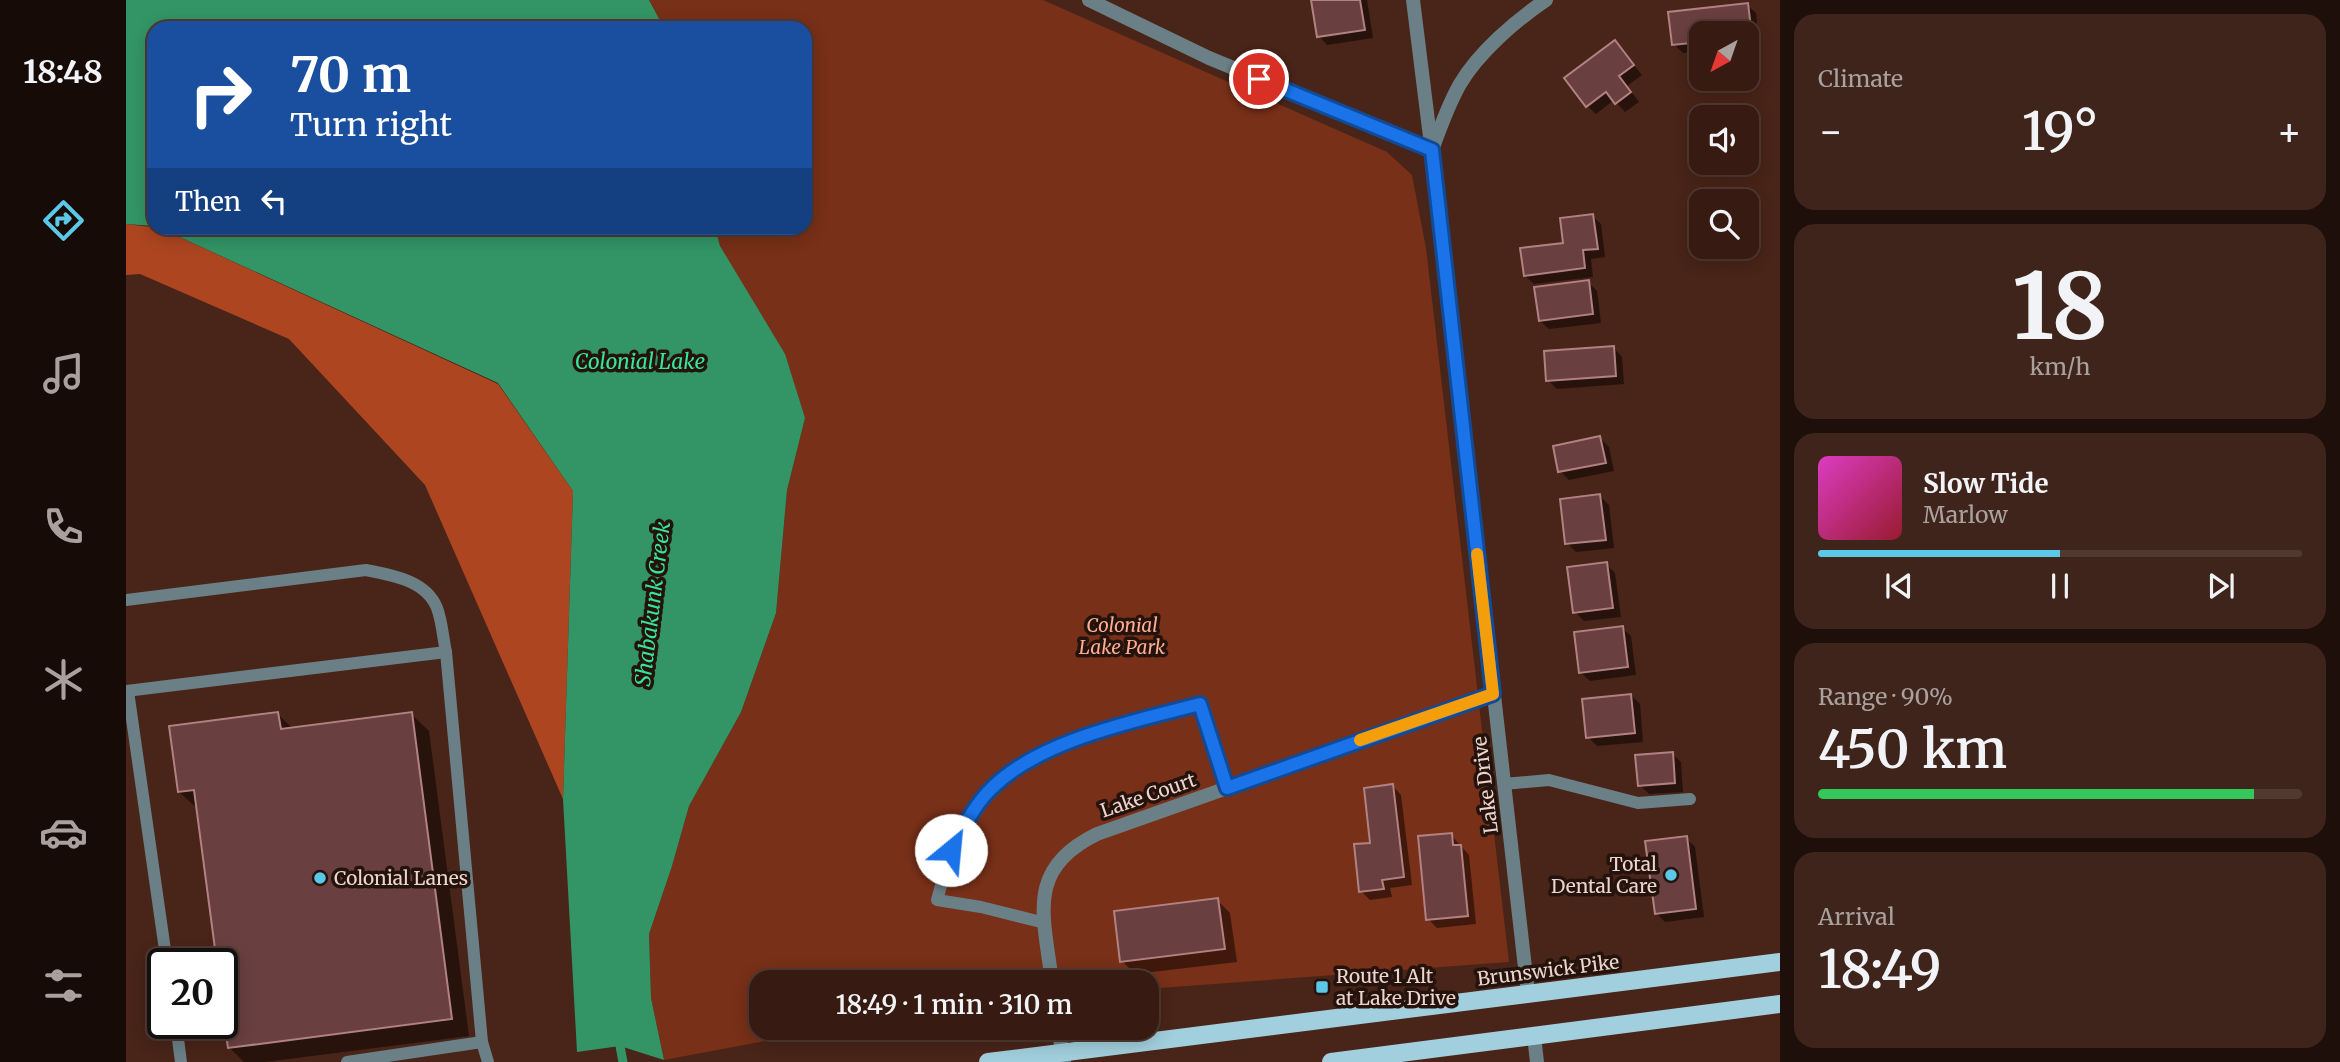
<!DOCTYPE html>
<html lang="en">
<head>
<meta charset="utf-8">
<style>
  body { margin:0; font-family:Merriweather,serif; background:#3e241b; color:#f1f3f6; height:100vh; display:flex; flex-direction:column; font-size:26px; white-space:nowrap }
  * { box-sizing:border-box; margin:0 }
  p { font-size:23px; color:#aaa19f }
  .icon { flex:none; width:38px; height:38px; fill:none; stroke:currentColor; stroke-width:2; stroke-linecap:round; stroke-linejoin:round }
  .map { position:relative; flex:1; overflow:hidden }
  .sheet { display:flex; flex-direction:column; gap:14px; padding:14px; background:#1e0f0a; width:560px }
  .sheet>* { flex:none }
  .top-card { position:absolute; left:21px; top:21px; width:665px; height:214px; border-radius:21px; box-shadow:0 4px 18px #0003,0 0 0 2px #513932; background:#1a4fa0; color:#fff; overflow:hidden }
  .needle { width:46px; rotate:220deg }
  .buttons { position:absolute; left:1563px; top:21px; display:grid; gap:14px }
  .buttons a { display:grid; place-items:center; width:70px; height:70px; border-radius:14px; background:#371b12; box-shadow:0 4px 18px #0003,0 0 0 2px #513932; font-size:35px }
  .speed { position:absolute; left:21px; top:948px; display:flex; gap:14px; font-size:35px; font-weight:700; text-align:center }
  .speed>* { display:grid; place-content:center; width:91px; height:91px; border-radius:50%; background:#371b12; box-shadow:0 4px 18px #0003,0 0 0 2px #513932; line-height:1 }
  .speed .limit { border:4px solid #111; border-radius:10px; background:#fff; color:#111 }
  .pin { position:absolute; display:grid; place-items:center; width:60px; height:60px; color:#fff; margin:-30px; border:4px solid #fff; border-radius:50%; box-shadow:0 2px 7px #0007 }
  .me { position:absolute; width:77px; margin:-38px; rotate:28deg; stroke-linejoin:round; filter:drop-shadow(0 0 5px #0008) }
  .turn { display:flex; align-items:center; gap:24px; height:147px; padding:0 28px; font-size:32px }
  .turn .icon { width:91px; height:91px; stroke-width:2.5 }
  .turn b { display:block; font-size:49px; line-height:60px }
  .then { display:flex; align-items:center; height:66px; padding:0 28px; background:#0003; gap:14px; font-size:26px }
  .big { font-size:52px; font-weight:600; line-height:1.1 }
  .sheet .card { flex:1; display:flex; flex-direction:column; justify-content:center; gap:10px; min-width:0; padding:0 24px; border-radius:21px; background:#3e241b }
  .sheet .dial { align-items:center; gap:0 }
  .dial b { font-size:91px; line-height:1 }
  .song { display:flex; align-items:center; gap:21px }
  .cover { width:84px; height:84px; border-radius:10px; background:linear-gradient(135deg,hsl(310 70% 55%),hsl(350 70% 35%)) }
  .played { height:7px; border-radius:4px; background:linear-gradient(90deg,#5ac8e6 50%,#513932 50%) }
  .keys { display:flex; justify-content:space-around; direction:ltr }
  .heat { display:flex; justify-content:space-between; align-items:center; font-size:38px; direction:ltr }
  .charge { height:10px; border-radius:5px; background:linear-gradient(90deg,#34c759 90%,#513932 0) }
  .trip { position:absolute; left:623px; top:970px; width:410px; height:70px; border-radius:21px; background:#371b12; box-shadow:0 4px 18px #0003,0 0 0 2px #513932; font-weight:600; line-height:70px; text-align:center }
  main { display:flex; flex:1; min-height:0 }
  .dock { display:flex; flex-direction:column; width:126px; justify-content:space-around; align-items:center; background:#160b07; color:#aaa19f }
  .dock .icon { width:49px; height:49px }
  .dock .selected { color:#5ac8e6 }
  .dock b { font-size:32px; color:#f1f3f6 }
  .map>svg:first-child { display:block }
  .green { fill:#783018 }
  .forest { fill:#ae4521 }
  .water { fill:#339566 }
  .shadow { fill:#0007 }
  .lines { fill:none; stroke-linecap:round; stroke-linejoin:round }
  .stream { stroke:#339566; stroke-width:9 }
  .building { fill:#6a3f40; stroke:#b28181; stroke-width:2 }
  .lane { stroke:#6a8086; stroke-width:12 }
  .street { stroke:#6a8086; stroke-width:14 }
  .primary { stroke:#a2cfdd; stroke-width:18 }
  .route-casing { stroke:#114b97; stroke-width:18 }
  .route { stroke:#1a73e8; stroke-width:12 }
  .slow { stroke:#f59e0b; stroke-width:12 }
  .poi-dot { fill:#5ac8e6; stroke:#24130d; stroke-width:2.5 }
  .labels { text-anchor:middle; stroke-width:7; stroke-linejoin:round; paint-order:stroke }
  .park-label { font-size:19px; font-style:italic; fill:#ffac91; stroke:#24130d }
  .street-label { font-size:19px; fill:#edd4cc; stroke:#24130d }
  .poi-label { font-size:19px; fill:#edd4cc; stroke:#24130d; text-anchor:start }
  .water-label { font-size:21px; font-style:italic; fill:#36e598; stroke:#24130d }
</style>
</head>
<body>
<main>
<nav class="dock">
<b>18:48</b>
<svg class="icon selected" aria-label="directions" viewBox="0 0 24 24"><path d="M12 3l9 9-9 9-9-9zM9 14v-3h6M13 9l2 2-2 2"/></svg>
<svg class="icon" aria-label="music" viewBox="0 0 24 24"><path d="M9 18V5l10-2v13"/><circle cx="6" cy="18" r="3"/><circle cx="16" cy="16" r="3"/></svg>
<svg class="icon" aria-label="phone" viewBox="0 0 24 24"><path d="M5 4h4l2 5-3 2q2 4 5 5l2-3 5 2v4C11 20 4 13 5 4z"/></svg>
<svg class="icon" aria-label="climate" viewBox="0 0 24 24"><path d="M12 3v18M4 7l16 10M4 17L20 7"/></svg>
<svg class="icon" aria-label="car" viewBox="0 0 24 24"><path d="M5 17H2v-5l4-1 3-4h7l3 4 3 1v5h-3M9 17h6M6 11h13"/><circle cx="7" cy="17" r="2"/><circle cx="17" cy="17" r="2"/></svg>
<svg class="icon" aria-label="filters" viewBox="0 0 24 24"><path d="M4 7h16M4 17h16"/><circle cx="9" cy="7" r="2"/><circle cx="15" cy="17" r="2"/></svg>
</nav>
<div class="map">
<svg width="1654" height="1062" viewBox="0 0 1654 1062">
  <rect width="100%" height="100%" fill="#492418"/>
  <!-- green -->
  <path class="green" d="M523,0H917L1261,152L1286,175L1300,248L1383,962L1020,989V982H635V1027H713L538,1060L525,998L523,934L546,866L563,806L615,712L650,613L661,490L679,418L594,246L589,228H679V28H538Z"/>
  <!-- forest -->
  <path class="forest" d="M0,224L34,228L372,384L447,491L437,799L299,485L163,339L14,274L0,275Z"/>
  <!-- water -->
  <g class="water">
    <path d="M0,0H523L538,28H28V226L0,224Z"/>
    <path d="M34,228H589L594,246L659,354L679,418L661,490L650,613L615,712L563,806L546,866L523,934L525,998L538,1060L494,1046L451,1052L437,799L447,491L372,383Z"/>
  </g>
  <!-- shadow -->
  <g class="shadow">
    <path d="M1187,0H1241L1247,38L1201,45L1193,36Z"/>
    <path d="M1621,5L1630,13L1633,44L1620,46V33H1575V51L1557,53L1548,44Z"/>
    <path d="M1489,42L1516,75L1501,86L1513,102L1499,112L1488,100L1470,114L1461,106Z"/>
    <path d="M1466,216L1475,224L1479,257L1465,259L1467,277L1408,284L1399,276L1439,244Z"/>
    <path d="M1462,282L1471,291L1475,323L1423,329L1414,321Z"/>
    <path d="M1488,348L1496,357L1498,384L1431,389L1422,380Z"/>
    <path d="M1474,438L1483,447L1488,471L1443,480L1434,471Z"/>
    <path d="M1474,496L1483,505L1488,548L1450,552L1441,543Z"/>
    <path d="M1480,564L1489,573L1495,617L1458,621L1449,612Z"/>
    <path d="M1496,628L1505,636L1510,675L1464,681L1455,673Z"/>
    <path d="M1505,695L1514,704L1517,742L1471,746L1462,737Z"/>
    <path d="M152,714L167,729L285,714L303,731L343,1036L139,1062H118L103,1047L96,964H93L72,809L53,792Z"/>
    <path d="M1546,754L1555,762L1557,792L1523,794L1514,785Z"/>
    <path d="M1267,786L1275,795L1286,885L1264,888L1266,897L1244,900L1235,891L1246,844Z"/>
    <path d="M1325,835L1343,855L1350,924L1311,928L1302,919Z"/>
    <path d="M1560,838L1569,847L1578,917L1539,922L1530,913Z"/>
    <path d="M1091,900L1104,913L1111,962L1009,974L996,961Z"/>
  </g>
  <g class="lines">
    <!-- stream -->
    <path class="stream" d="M495,1036L494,1046L497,1062"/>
  </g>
  <!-- building -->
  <g class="building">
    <path d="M1185,0H1234L1239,30L1191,37Z"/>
    <path d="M1622,3L1626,36L1620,37V33H1575V42L1546,45L1542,12Z"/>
    <path d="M1489,40L1508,65L1493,76L1505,92L1489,104L1480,92L1460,107L1438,78Z"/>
    <path d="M1467,214L1472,249L1457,250L1459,268L1398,276L1394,248L1437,243L1434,218Z"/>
    <path d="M1463,280L1467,314L1413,321L1408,287Z"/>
    <path d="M1488,346L1490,376L1420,381L1418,351Z"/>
    <path d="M1474,436L1480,463L1432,472L1427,446Z"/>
    <path d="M1474,494L1480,540L1439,544L1434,499Z"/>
    <path d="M1481,562L1487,608L1447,613L1441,567Z"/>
    <path d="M1497,626L1502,667L1453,673L1448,632Z"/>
    <path d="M1505,694L1509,733L1460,738L1456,699Z"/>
    <path d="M152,712L155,729L286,712L326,1019L102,1048L96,1006V964H91L68,790L52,792L43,726Z"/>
    <path d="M1547,752L1549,783L1512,786L1509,755Z"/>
    <path d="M1267,784L1278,877L1256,880L1258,889L1233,892L1228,844L1244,843L1238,788Z"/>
    <path d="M1326,833L1327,845H1335L1342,916L1300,920L1292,836Z"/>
    <path d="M1561,836L1570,909L1529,914L1519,841Z"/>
    <path d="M1092,898L1099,949L994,962L988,911Z"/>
  </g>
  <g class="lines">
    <!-- lane -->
    <g class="lane">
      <path d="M0,600L240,570C265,575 300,580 311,608C316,621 317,638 320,652"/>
      <path d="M0,691L320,652L356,1042L362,1062"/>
      <path d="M2,691L41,964"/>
      <path d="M1378,784L1423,780L1512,803L1564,799"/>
      <path d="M919,923L855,907L811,900C816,884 819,865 826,849C836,827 850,803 867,787C920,738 1006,722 1074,704L1102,788"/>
      <path d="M50,1024L55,1062"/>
      <path d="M221,1062L356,1042"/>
    </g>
    <!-- street -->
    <g class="street">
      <path d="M963,0L1083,58L1306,150L1402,994"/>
      <path d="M1287,0L1305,145"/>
      <path d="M1306,150C1314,128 1322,105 1334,84C1353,52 1389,21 1420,0"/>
      <path d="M926,982C918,916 899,869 971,834L1367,694"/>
      <path d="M932,1027L938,1062"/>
      <path d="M1408,1036L1411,1062"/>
    </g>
    <!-- primary -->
    <g class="primary">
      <path d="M862,1062L1654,962"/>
      <path d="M1205,1062L1654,1004"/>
    </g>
  </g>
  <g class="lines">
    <!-- route casing -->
    <g class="route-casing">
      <path id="route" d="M825,850C837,829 848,805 866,788C914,740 1009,721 1074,704L1101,788L1367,694L1306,150L1133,79"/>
    </g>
    <!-- route -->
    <use href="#route" class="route"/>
    <!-- slow -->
    <path class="slow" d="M1234,740L1367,694L1351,554"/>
  </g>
  <!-- markers -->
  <g class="poi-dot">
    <circle cx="1545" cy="875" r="7"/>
    <circle cx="194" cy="878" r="7"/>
    <rect x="1189" y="980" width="14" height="14" rx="3.5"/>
  </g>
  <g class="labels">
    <!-- park labels -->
    <g class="park-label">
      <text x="996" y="632">Colonial<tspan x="996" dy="22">Lake Park</tspan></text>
    </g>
    <!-- street labels -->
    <g class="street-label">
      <text transform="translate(1359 785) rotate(-97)" y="7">Lake Drive</text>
      <text transform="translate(1022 795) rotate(-19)" y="7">Lake Court</text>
      <text transform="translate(1422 970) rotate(-7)" y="7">Brunswick Pike</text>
    </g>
    <!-- poi labels -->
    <g class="poi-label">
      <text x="1531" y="871" text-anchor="end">Total<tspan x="1531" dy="22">Dental Care</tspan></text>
      <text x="208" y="885">Colonial Lanes</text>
      <text x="1210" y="983">Route 1 Alt<tspan x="1210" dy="22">at Lake Drive</tspan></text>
    </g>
    <!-- water labels -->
    <g class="water-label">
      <text x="514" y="369">Colonial Lake</text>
      <text transform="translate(527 604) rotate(-83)" y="7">Shabakunk Creek</text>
    </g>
  </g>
</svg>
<div class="buttons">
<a><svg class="needle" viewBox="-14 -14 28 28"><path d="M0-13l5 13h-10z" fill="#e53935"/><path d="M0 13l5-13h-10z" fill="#aaa19f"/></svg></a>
<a><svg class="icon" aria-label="sound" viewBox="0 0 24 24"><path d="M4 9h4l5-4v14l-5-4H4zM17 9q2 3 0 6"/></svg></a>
<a><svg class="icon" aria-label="search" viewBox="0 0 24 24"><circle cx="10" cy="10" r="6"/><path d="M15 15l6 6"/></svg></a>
</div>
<div class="speed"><div class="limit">20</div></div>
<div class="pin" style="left:1133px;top:79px;background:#d93025"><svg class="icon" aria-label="arrive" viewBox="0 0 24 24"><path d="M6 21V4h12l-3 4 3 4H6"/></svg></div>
<svg class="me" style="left:825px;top:850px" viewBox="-20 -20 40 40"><circle r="19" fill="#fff"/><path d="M0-13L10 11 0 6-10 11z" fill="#1a73e8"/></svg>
<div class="trip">18:49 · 1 min · 310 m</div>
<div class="top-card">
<div class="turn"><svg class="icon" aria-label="right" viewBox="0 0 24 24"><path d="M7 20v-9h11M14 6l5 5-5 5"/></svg><div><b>70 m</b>Turn right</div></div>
<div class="then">Then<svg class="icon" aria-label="left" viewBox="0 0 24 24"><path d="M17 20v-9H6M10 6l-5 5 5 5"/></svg></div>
</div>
</div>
<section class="sheet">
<div class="card"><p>Climate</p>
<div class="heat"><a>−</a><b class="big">19°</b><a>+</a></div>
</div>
<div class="card dial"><b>18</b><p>km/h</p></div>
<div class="card">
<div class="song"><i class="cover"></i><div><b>Slow Tide</b><p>Marlow</p></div></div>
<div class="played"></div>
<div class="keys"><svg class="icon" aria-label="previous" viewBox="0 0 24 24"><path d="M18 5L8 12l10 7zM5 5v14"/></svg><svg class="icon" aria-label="pause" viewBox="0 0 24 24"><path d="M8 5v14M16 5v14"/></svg><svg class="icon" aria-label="next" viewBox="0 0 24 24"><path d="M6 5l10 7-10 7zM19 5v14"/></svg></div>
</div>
<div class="card"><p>Range · 90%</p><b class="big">450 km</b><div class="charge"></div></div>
<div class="card"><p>Arrival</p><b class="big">18:49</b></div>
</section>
</main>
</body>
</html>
